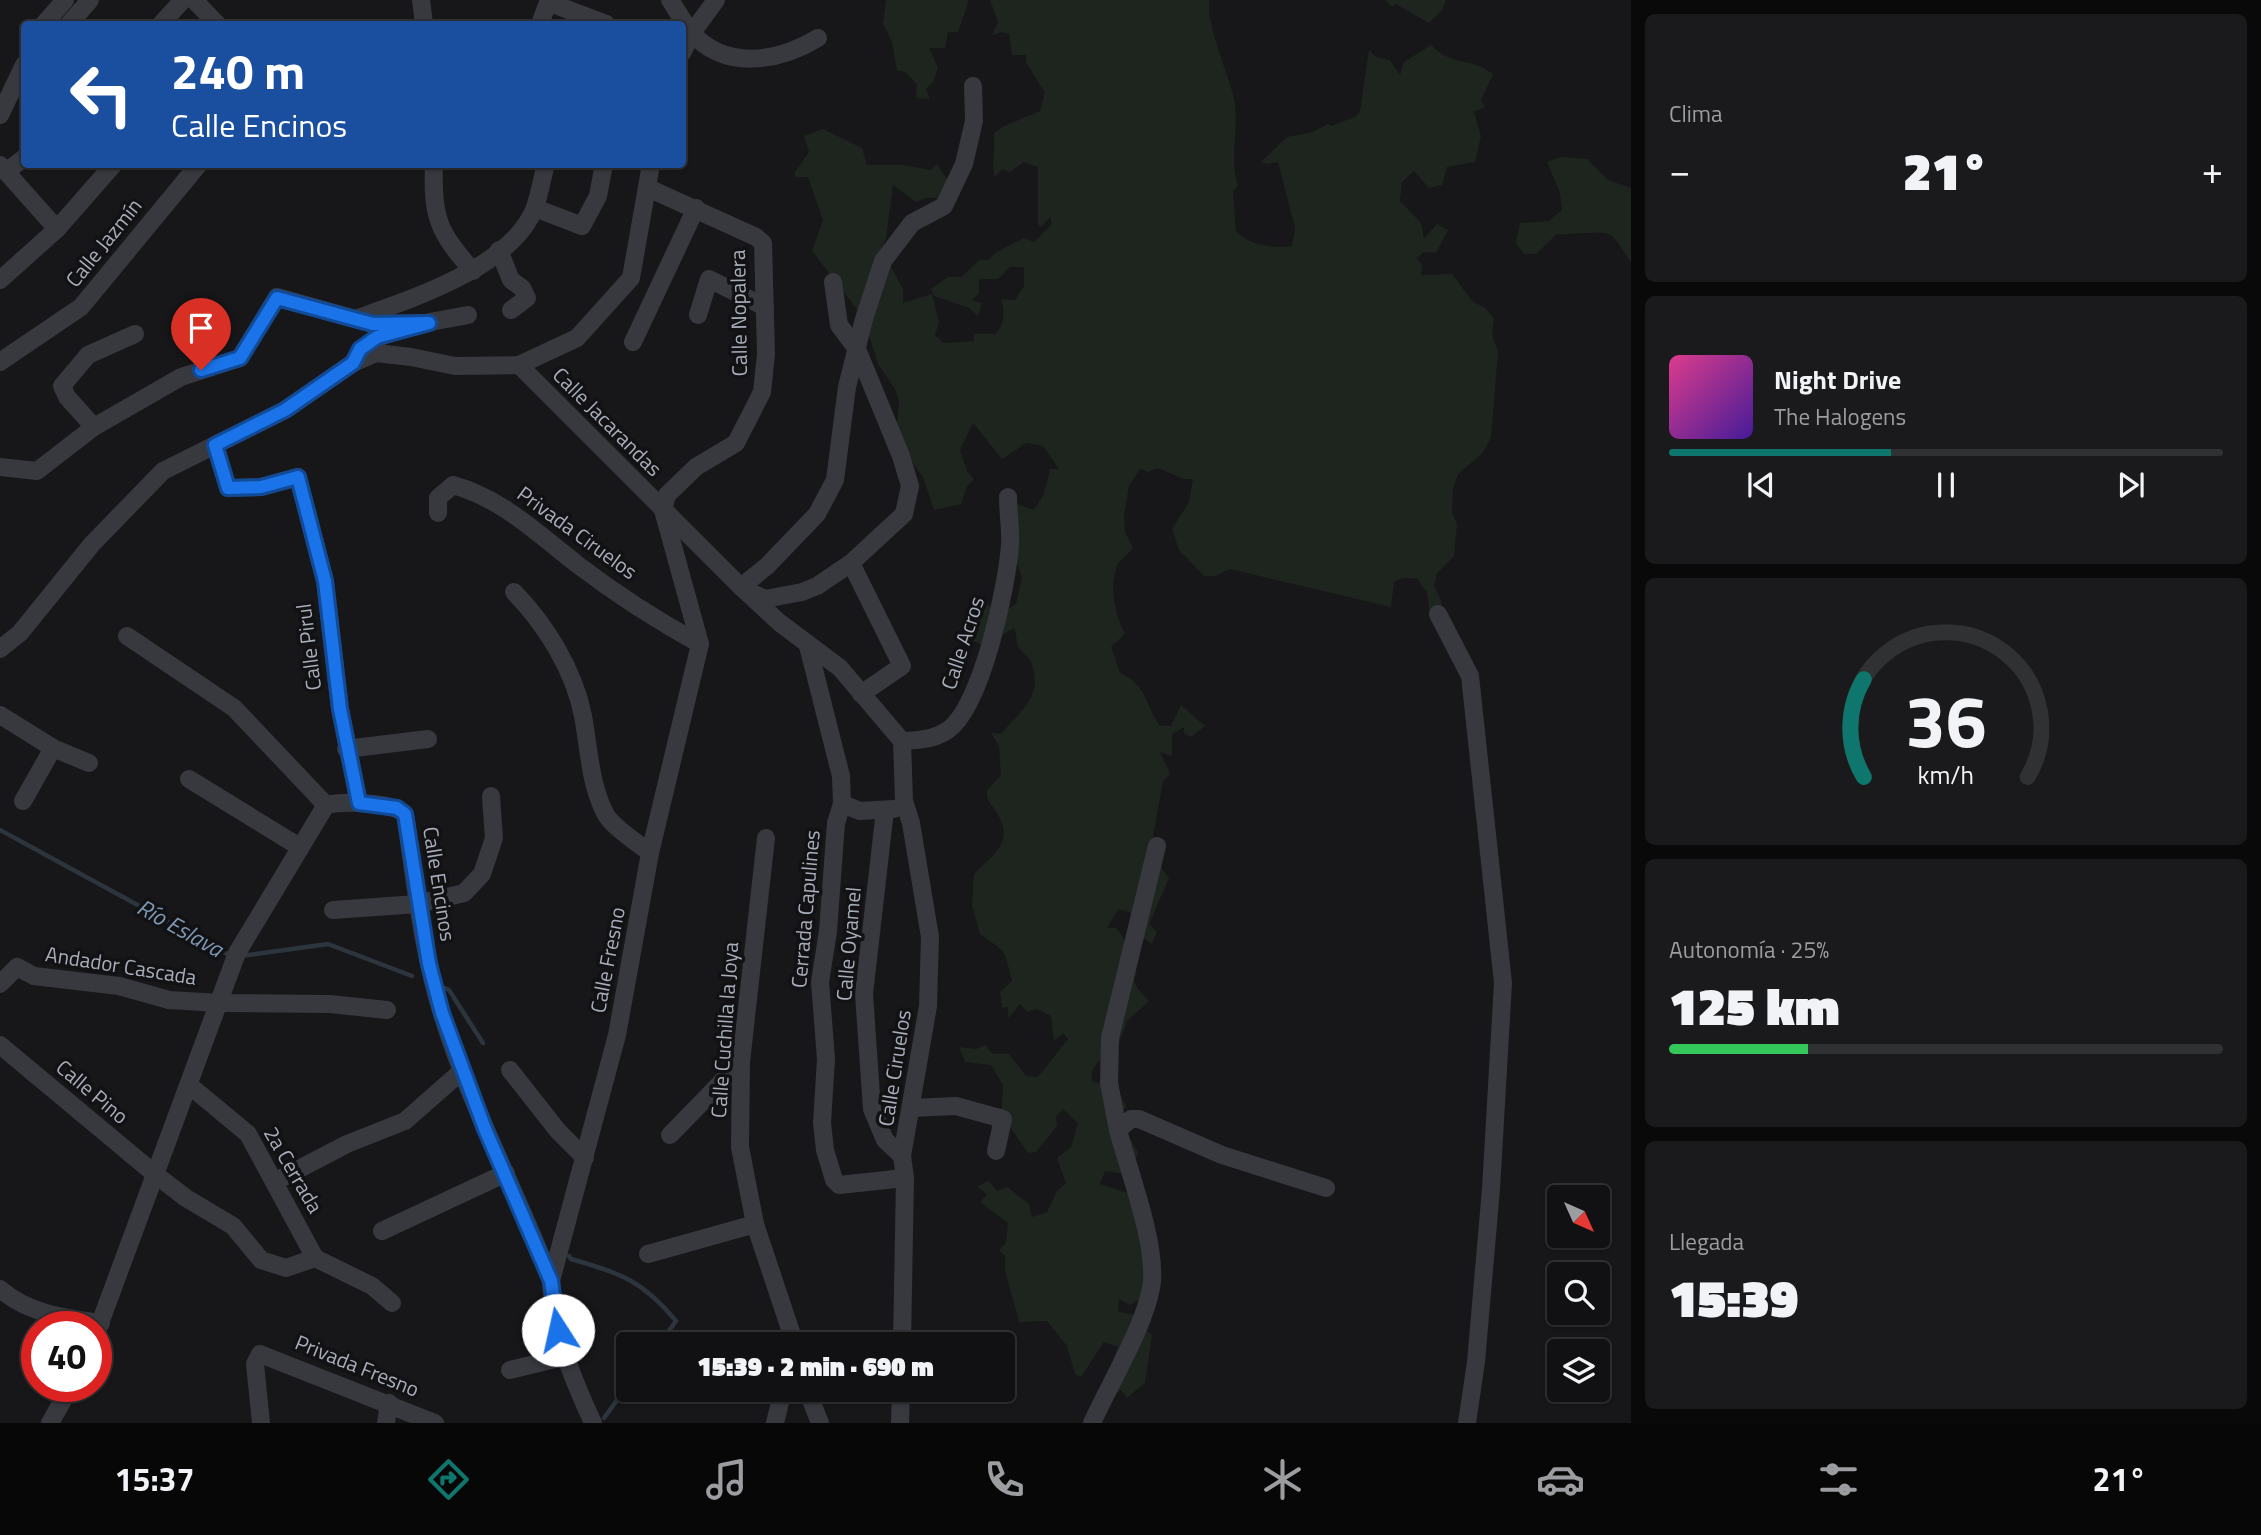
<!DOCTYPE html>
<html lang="es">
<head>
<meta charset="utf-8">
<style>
  body { margin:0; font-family:"Titillium Web",sans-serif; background:#1a1a1c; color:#f1f3f6; height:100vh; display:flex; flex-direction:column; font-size:26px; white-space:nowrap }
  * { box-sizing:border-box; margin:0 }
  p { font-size:23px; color:#9c9da0 }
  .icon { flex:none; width:38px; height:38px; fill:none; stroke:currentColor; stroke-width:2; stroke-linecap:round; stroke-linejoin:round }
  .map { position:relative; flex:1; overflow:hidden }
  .sheet { display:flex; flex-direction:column; gap:14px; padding:14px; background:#09090a; width:630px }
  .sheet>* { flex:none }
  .banner { position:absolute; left:21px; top:21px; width:665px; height:147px; border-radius:7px; box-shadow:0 2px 5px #0004,0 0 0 2px #303133; background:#1a4fa0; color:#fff; overflow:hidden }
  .needle { width:46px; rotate:135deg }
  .buttons { position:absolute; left:1547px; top:1185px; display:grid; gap:14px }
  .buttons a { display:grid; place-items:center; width:63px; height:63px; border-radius:7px; background:#111113; box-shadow:0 2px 5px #0004,0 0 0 2px #303133; font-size:35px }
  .speed { position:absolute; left:21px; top:1311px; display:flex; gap:14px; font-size:35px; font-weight:700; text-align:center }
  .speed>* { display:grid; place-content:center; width:91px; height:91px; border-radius:50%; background:#111113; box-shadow:0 2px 5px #0004,0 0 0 2px #303133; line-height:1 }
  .speed .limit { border:10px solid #d22; background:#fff; color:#111 }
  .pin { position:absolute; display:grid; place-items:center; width:60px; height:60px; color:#fff; margin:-72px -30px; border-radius:50% 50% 50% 0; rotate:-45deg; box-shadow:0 0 7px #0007 }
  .pin .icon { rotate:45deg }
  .me { position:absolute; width:77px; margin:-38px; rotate:350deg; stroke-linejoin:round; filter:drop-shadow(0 0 5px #0008) }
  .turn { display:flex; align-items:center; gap:24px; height:147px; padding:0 35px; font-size:32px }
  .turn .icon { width:91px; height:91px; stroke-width:2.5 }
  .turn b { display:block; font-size:49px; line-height:60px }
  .big { font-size:52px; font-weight:800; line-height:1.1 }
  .sheet .widget { flex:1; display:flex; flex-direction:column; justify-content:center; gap:10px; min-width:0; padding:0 24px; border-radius:10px; background:#1a1a1c }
  .sheet .dial { align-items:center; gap:0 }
  .dial svg { height:182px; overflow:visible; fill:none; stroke:#303133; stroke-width:7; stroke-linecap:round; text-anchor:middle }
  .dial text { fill:#f1f3f6; stroke:none }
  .song { display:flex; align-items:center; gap:21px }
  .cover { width:84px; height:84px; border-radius:10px; background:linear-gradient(135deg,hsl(330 70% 55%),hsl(260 70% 35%)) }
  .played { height:7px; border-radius:4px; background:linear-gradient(90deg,#0f766e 40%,#303133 40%) }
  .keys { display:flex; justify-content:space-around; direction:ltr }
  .heat { display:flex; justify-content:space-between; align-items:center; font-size:38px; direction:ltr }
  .charge { height:10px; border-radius:5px; background:linear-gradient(90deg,#34c759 25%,#303133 0) }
  .trip { position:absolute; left:616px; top:1332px; width:399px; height:70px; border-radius:7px; background:#111113; box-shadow:0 2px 5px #0004,0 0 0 2px #303133; font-weight:800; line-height:70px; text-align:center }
  .tab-bar { display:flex; height:112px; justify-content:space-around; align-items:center; background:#070708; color:#9c9da0 }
  .tab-bar .icon { width:49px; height:49px }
  .tab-bar .on { color:#0f766e }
  .tab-bar b { font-size:32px; color:#f1f3f6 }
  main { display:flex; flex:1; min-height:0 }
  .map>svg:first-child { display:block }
  .green { fill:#1d251e }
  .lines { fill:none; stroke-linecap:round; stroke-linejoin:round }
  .stream { stroke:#2c353e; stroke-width:4.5 }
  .minor { stroke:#38393f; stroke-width:18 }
  .route-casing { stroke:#114b97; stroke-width:18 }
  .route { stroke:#1a73e8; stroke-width:12 }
  .labels { text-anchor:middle; stroke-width:7; stroke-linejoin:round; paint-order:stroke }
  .street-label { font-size:21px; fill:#a8adba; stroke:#121214 }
  .water-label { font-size:23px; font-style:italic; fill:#7e99b7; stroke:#121214 }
</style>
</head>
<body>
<main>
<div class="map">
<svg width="1631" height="1423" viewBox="0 0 1631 1423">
  <rect width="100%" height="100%" fill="#171719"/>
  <!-- green -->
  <g class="green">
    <path d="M886,0H969L958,32H948L945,48H929L938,68L933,82L926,89L930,99L916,98L917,84L905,72L897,70L892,42L883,24Z"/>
    <path d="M990,0H1210C1205,21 1227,71 1233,94C1241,123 1228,156 1238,186L1233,191L1236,231C1251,246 1271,248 1292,246L1295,228L1278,162L1269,164L1261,162L1287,137L1313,132L1328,124L1331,126L1355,117L1360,111L1369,50L1376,57L1390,60L1400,75L1404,62L1431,45C1454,68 1467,55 1493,74L1481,100L1485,107L1474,112L1481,136L1475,162L1447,167L1442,185L1429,188L1414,171L1402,182L1400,201L1421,223L1424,239L1437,224L1448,230L1436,253L1423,252L1417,259L1422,264L1421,275L1452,274L1473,302L1484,307L1494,318L1492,335L1498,352L1491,437L1483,453L1458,474L1453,490L1452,512L1457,524L1454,556L1437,573L1434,586L1441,600L1444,617L1430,615L1427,593L1417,578H1403L1394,582L1391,607L1230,569L1215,576H1204L1179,550L1172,529L1189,502L1193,479H1184L1158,468L1148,472L1140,469L1129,486L1124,515L1125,532L1133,548C1129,553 1120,560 1117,566C1109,587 1115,615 1125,634L1111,647L1120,673C1148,686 1144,703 1160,726H1171L1181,705L1205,726L1191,737L1184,733V727L1172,734V756L1160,752L1170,774L1163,781L1150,853L1169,878L1149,924L1157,932L1152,944L1132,930L1131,913L1118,909L1107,928H1116C1130,942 1127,957 1137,974L1133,977L1137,988L1149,1001L1127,1021L1116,1051C1102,1058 1090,1064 1092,1081L1118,1090L1126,1106L1116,1125L1123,1138H1130L1138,1153L1127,1174L1105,1171L1100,1184L1131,1194L1152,1228L1143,1297L1130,1305L1119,1299L1118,1312L1140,1315L1142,1326L1152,1335L1145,1383L1127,1398L1121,1390L1115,1394L1119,1369L1114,1357L1118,1347L1104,1342L1081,1377L1075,1374L1067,1346L1047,1321L1019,1322C1016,1303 1001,1272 1006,1257L999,1250L1006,1243L1008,1223L980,1202L987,1195L977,1186L989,1181L997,1191L1007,1187L1029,1204L1032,1217L1047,1212L1057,1191L1066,1183L1057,1158L1071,1147L1078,1123L1063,1109L1056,1117L1057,1126L1036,1152L1028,1153L1001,1114L1003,1085L991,1065L965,1062L959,1047L976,1049L985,1045L993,1054H1009L1026,1076L1038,1077L1068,1039L1063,1033L1054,1041L1051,1016L1037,1009L1027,1012L1020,1004L1008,1018V1007L1002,1008L1000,992L1012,981C1004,947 1006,953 980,934L972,905L974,874C995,853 1016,841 995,810C990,803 986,799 987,790L1001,775L999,746L991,733L1001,734C1021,710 1044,696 1031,662C1028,655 1019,651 1017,644C1016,638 1017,634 1014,628L984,646L966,637L962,622L978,599L1001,613L1016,604L1022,578L1015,557L1017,504L1034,510L1044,494L1050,469H1059L1043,446L1026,443L1002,459L973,423L960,450L967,471L974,479L967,486L961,504L934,510L923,477L896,441L899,402L895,389L878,364L863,317L812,251L823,220L808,177H795V172L809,152L804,136L823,129L862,148L867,165H902L931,170L937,164L950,184V198H926L916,202L893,185L886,239L881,248L903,289V303L932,294L939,322L935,335L943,343L974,341V334H995C1005,325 1005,311 1001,299L1015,300L1024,286V267H1010L998,279H979V293L972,300L982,303L978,316L969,308L934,296L931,289L948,277H962L979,260H988L995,253L1024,238L1034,242L1052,224L1050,217L1041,227L1038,224V167L1024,162L1010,172L1002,169L995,177C990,162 997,148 993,134L1002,127L1040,111L1045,93L1026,62V55H1012L1009,34L1002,32L992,35L998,22Z"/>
    <path d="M1385,0H1446L1442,10L1429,23L1396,4L1392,7Z"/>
    <path d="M1561,157L1587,159L1608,180L1631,188V262C1624,254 1619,242 1611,235C1606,230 1568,235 1557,234L1536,254H1524L1516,243L1520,223L1549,221L1562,210L1560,193L1547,162Z"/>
  </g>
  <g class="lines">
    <!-- stream -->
    <g class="stream">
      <path d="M0,830L233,957"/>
      <path d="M241,956L328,944L412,976"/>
      <path d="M440,986L449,990L483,1043"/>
      <path d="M569,1256L571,1259C621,1273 643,1281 676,1321L659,1344"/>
      <path d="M604,1418L628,1385"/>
    </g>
    <!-- minor -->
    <g class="minor">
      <path d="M194,0L217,24"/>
      <path d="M421,0L424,24"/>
      <path d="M670,0C677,10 683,22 691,32C725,71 778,62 818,38"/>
      <path d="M44,24L65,0"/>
      <path d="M69,24L90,0"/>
      <path d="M161,24L183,0"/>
      <path d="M540,24L547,5H556L606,24"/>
      <path d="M682,53L692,33L716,0"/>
      <path d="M0,115L24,65"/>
      <path d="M434,164C432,217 438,232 473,271"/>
      <path d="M0,165L57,229"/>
      <path d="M6,172L24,158"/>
      <path d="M535,208L582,226L598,196L604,164"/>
      <path d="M499,250L511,280L522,288L527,298L511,310"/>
      <path d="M0,280L57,229L114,164"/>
      <path d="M698,315L709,279L765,307"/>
      <path d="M355,319C411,299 513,267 535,207C540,193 542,178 546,164"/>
      <path d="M633,342L696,208"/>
      <path d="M355,360C372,327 434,322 468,315"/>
      <path d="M0,362L81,307L199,164"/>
      <path d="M519,365L741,587L780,623L840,668L902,741"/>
      <path d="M94,427L67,397L62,386L88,355L135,334"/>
      <path d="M215,445L228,488L261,487L298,477L325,581L340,709L359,803"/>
      <path d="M0,467L37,471L94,427L181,377L240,358L277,297L373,324L429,323"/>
      <path d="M438,513V498L453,485C503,499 538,534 578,565C616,594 658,621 700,644"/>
      <path d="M851,563L902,666L861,694"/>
      <path d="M741,587L767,566L817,514L835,480L847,387L864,319L883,261L912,223L944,206L964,164L974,121L973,86"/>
      <path d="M514,592C546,625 574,670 583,716C589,748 590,786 606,815C615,829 637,842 650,853"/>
      <path d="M750,592L765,599L802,592L817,586L851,563L904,514L910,486L901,456L857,349L839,325L833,282"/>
      <path d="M1438,614L1470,676L1503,983L1491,1189L1476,1362L1467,1423"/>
      <path d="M127,636L234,708L326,805"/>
      <path d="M808,646L841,776L842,804L836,823L828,931L820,982L826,1059L822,1123L825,1150L834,1180L839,1185L905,1178"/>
      <path d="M0,649L20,633L92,544L163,471L285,410L353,363L376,353L411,357L455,366L519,365L577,338L631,278L651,164"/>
      <path d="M0,715L53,748L89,763"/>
      <path d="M902,741L904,801L911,823L930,937L928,1006L902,1156L905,1178L902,1344"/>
      <path d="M902,741C919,740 933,740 948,730C982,706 1007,586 1010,545C1011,530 1008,513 1008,497"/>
      <path d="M346,749L428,739"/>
      <path d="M189,779L298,846"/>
      <path d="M23,801L53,748"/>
      <path d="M842,804L860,811L894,809"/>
      <path d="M885,810L864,994L872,1109L885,1140L902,1156"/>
      <path d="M766,838L741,1062L740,1147L755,1224L795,1344"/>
      <path d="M333,910L418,904L464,893L482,874L494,838L491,796"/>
      <path d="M0,984L17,967L34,976L119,986L169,1000L219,1003L330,1004L387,1010"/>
      <path d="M0,1045L156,1175L186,1198L233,1226L261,1260L286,1268L315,1258L372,1286L392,1303"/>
      <path d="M510,1070L558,1131L585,1158"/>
      <path d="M189,1085L248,1134L315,1258"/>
      <path d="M911,1108L956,1106L1003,1119L996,1151"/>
      <path d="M1118,1130L1109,1083L1110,1038L1157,846"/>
      <path d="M670,1135L741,1062"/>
      <path d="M276,1181L347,1144L405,1121L463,1070"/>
      <path d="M382,1231L506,1173"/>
      <path d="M648,1254L755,1224"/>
      <path d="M551,1281L617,1035L650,853L700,644L663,510L667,495L696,467L736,443L762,392L766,354L763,243L756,237L648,188"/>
      <path d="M0,1289C29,1314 65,1318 101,1323"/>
      <path d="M96,1334L237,953L326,805C342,801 394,802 405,814C415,881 422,950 442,1014C470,1106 517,1192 551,1281C553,1333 572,1377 593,1423"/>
      <path d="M510,1370L563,1357"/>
      <path d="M807,1390L820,1423"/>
      <path d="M50,1423L71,1386"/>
      <path d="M261,1423L255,1364L260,1354L435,1423"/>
      <path d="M386,1423L389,1403"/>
      <path d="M775,1423L783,1390"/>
      <path d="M900,1423L901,1390"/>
      <path d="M1092,1423C1109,1385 1148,1321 1152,1281C1155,1239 1129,1172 1118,1130L1131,1119H1139L1222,1155L1326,1188"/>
    </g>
  </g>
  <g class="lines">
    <!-- route casing -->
    <g class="route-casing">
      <path id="route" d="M201,370L240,358L277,298L373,324L429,323L377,337L360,349L353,363L285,410L215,445L228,488L261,487L298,477L325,581L340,709L359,803L397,808L405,814L429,964L442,1013L485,1129L551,1281L558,1330"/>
    </g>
    <!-- route -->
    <use href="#route" class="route"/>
  </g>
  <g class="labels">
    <!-- street labels -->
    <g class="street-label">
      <text transform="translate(104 243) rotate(-51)" y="7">Calle Jazmín</text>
      <text transform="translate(739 313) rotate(-91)" y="7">Calle Nopalera</text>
      <text transform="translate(607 422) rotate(45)" y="7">Calle Jacarandas</text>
      <text transform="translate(577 533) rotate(36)" y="7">Privada Ciruelos</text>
      <text transform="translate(963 643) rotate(-72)" y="7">Calle Acros</text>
      <text transform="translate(309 647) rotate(-97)" y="7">Calle Pirul</text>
      <text transform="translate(439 884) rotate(81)" y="7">Calle Encinos</text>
      <text transform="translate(806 909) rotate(-85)" y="7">Cerrada Capulines</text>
      <text transform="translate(849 944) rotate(-85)" y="7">Calle Oyamel</text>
      <text transform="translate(608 960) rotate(-79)" y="7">Calle Fresno</text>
      <text transform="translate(121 966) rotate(9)" y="7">Andador Cascada</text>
      <text transform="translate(725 1030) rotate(-86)" y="7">Calle Cuchilla la Joya</text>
      <text transform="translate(895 1068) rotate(-81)" y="7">Calle Ciruelos</text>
      <text transform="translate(92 1092) rotate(40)" y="7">Calle Pino</text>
      <text transform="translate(293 1170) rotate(60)" y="7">2a Cerrada</text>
      <text transform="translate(357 1366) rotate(22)" y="7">Privada Fresno</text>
    </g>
    <!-- water labels -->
    <g class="water-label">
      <text transform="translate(180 928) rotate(29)" y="8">Río Eslava</text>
    </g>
  </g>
</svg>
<div class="buttons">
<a><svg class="needle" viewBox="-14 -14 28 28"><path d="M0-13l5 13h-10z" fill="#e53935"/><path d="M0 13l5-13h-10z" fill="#9c9da0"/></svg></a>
<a><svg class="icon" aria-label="search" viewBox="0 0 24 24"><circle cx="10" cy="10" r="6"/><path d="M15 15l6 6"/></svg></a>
<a><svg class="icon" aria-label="layers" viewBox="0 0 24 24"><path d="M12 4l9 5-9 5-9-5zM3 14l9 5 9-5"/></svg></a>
</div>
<div class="speed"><div class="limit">40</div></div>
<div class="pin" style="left:201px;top:370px;background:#d93025"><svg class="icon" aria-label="arrive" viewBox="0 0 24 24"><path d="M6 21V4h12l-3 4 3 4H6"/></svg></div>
<svg class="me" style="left:558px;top:1330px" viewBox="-20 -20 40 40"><circle r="19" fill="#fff"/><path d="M0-13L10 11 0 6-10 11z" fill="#1a73e8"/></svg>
<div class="trip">15:39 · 2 min · 690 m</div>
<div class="banner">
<div class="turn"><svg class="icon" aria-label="left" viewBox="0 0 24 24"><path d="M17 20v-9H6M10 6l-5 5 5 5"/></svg><div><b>240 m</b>Calle Encinos</div></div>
</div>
</div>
<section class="sheet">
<div class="widget"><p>Clima</p>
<div class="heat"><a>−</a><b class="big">21°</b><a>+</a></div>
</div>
<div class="widget">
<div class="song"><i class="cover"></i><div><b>Night Drive</b><p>The Halogens</p></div></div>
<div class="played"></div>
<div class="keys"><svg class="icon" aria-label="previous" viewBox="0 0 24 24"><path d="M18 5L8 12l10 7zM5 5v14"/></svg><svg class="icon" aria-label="pause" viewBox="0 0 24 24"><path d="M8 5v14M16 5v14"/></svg><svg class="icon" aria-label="next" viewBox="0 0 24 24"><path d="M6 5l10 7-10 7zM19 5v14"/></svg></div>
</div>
<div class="widget dial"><svg viewBox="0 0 100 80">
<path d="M14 69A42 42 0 1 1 86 69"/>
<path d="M14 69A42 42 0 0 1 14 26" stroke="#0f766e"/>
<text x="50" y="56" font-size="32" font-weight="700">36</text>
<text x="50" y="72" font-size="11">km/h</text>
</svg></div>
<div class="widget"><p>Autonomía · 25%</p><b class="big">125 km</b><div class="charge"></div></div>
<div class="widget"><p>Llegada</p><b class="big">15:39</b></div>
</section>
</main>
<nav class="tab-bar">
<b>15:37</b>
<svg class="icon on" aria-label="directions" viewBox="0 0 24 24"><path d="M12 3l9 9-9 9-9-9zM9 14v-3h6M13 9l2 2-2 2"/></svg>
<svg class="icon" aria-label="music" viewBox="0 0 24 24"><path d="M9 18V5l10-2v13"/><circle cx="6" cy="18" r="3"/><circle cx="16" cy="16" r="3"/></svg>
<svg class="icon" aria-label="phone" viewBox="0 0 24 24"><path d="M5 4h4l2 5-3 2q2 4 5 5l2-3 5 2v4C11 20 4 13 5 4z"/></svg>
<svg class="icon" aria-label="climate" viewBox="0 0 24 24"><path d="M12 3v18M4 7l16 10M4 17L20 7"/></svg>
<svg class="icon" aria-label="car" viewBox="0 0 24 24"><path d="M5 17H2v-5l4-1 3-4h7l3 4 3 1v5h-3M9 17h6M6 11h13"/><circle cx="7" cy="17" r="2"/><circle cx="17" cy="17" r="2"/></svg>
<svg class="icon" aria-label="filters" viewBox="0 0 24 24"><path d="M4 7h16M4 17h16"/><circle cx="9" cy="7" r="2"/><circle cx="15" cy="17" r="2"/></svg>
<b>21°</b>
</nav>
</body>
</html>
